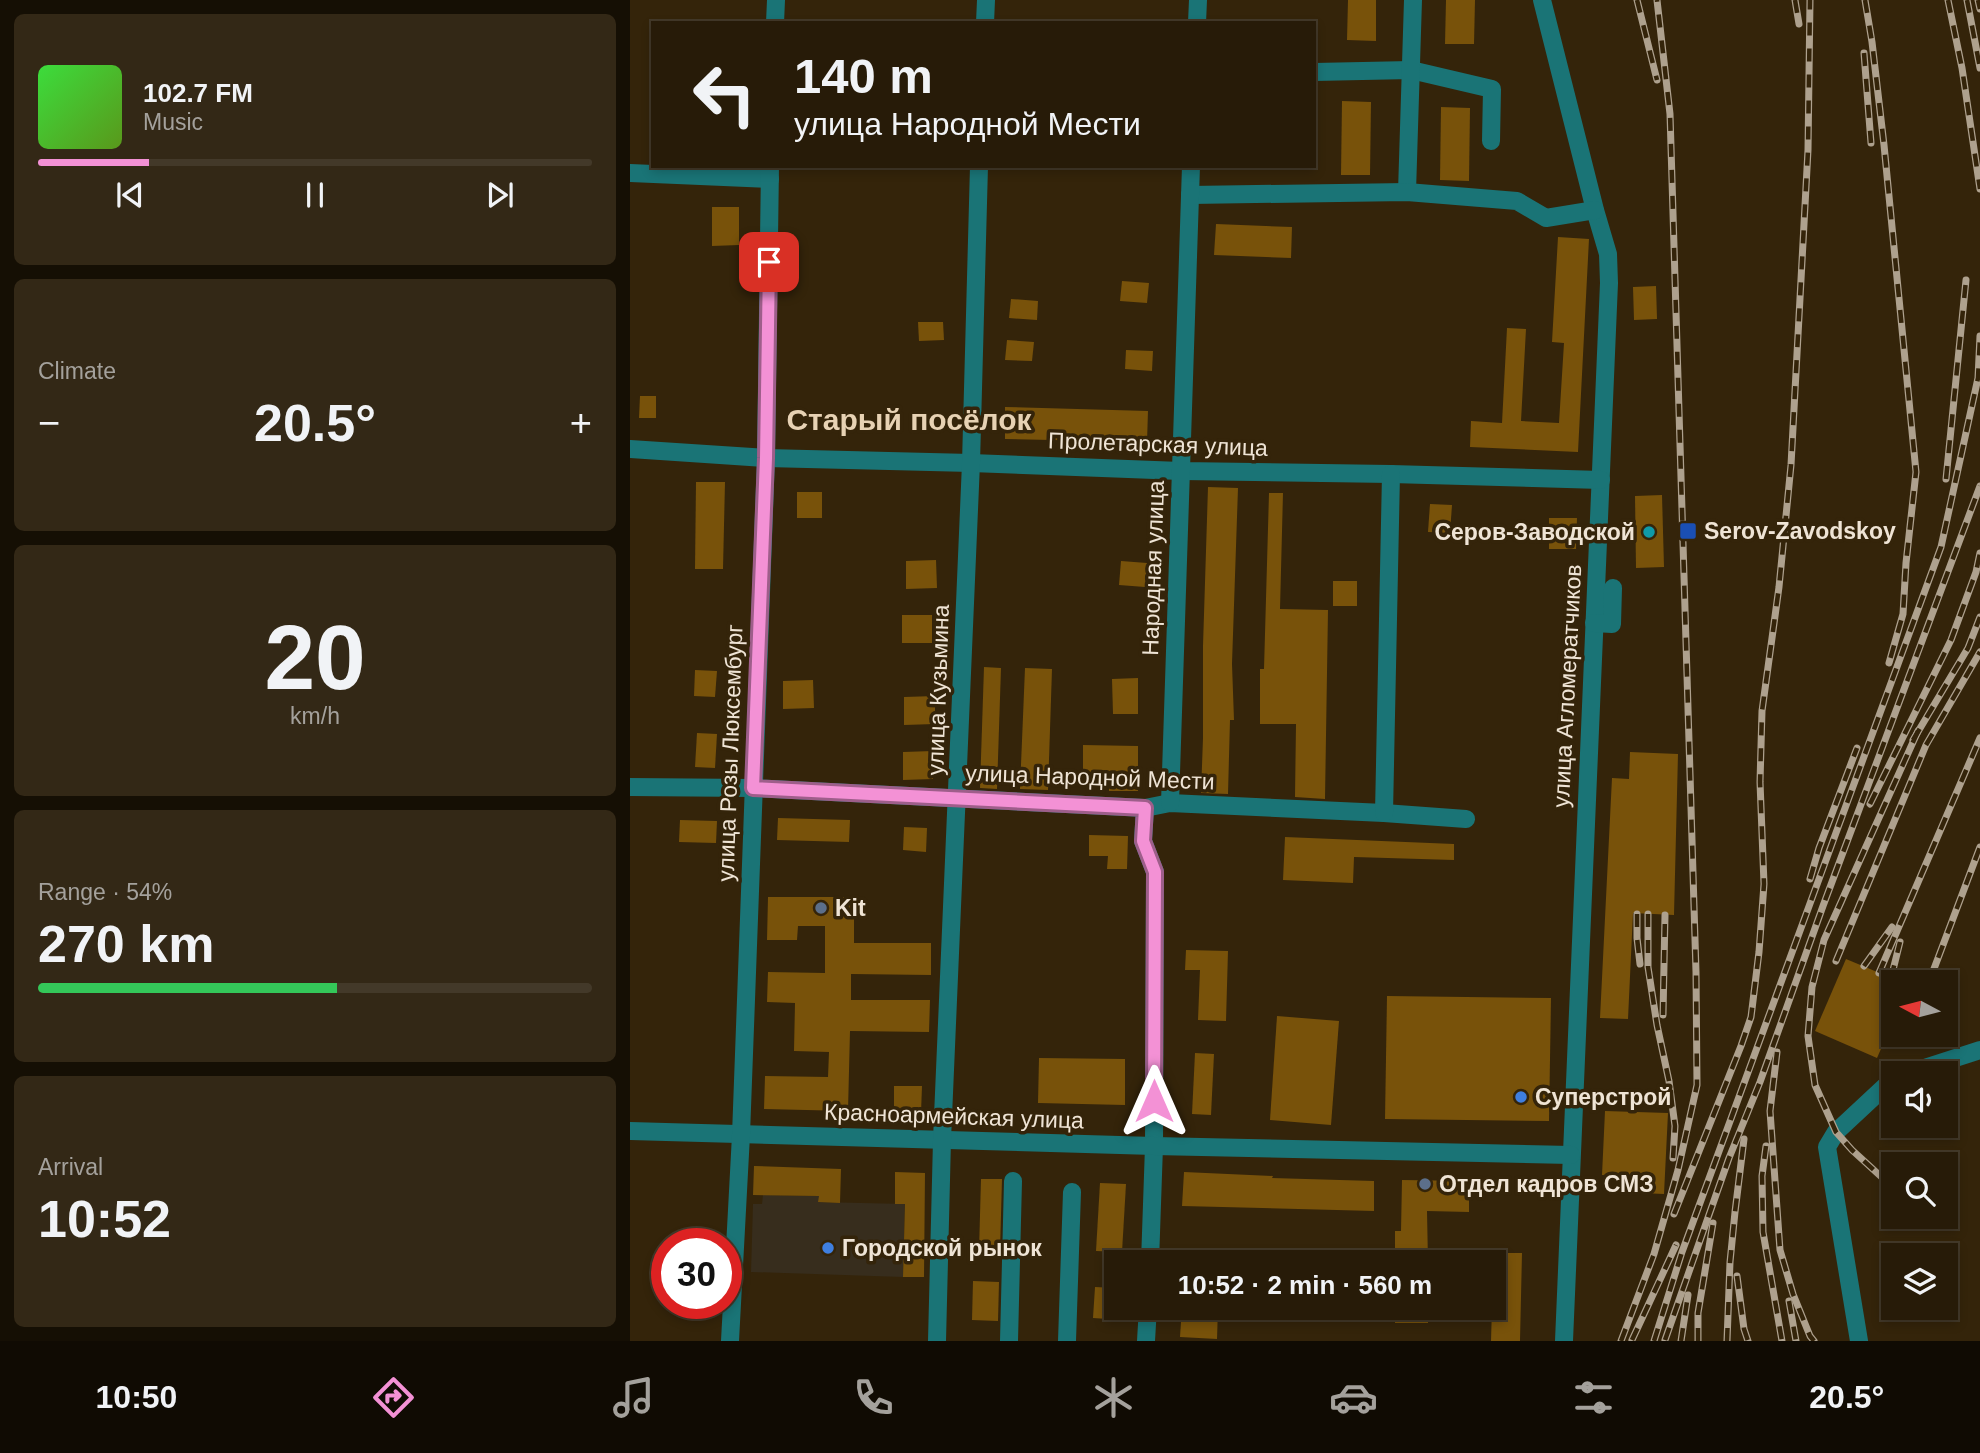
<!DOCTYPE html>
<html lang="en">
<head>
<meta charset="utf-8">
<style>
  body { margin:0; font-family:Helvetica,sans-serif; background:#332816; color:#f1f3f6; height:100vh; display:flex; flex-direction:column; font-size:26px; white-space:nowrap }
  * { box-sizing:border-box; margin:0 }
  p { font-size:23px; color:#a4a19c }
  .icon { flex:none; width:38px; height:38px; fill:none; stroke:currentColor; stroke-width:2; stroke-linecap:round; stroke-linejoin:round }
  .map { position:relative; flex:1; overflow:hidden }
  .details { display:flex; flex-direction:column; gap:14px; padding:14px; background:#150f04; width:630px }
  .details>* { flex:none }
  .hud { position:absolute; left:21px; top:21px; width:665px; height:147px; border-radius:0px; box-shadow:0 4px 10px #0003,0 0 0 2px #433929; background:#271b08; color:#f1f3f6; overflow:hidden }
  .needle { width:46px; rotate:277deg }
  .tools { position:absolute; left:1251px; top:970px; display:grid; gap:14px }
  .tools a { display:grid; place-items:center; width:77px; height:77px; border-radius:0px; background:#271b08; box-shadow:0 4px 10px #0003,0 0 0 2px #433929; font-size:35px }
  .speed { position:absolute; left:21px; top:1228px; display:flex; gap:14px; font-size:35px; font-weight:700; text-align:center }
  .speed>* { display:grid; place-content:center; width:91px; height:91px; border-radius:50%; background:#271b08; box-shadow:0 4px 10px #0003,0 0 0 2px #433929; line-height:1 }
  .speed .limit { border:10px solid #d22; background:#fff; color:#111 }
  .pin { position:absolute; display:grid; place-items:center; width:60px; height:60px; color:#fff; margin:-30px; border-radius:14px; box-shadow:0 4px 10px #0006 }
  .me { position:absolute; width:77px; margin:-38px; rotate:0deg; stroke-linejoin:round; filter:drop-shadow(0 0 5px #0008) }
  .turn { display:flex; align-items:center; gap:24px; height:147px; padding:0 28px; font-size:32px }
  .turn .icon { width:91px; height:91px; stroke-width:2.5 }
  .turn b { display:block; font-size:49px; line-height:60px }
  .big { font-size:52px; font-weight:700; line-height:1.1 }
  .details .tile { flex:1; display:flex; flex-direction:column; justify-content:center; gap:10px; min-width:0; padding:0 24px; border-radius:10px; background:#332816 }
  .details .dial { align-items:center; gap:0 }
  .dial b { font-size:91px; line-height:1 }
  .song { display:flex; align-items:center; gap:21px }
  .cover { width:84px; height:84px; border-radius:10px; background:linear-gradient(135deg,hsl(120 70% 55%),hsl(90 70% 35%)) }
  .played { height:7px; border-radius:4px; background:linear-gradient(90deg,#f391d5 20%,#433929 20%) }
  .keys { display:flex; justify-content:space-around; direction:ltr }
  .heat { display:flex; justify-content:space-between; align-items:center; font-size:38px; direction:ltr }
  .charge { height:10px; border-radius:5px; background:linear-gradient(90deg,#34c759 54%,#433929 0) }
  .trip { position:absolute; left:474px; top:1250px; width:402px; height:70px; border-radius:0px; background:#271b08; box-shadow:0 4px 10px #0003,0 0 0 2px #433929; font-weight:700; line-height:70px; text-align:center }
  .dock { display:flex; height:112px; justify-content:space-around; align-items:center; background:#100b03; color:#a4a19c }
  .dock .icon { width:49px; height:49px }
  .dock .selected { color:#f391d5 }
  .dock b { font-size:32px; color:#f1f3f6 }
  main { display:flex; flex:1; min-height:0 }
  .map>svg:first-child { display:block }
  .commercial { fill:#372d1d }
  .building { fill:#78520a }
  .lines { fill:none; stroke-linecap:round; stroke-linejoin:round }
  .minor { stroke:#1a7476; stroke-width:18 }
  .rail-casing { stroke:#aea18e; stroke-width:7 }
  .rail { stroke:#34240a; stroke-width:4.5; stroke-dasharray:13; stroke-linecap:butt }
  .route-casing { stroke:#9e5e8a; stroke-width:18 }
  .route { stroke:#f391d5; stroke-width:12 }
  .transit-dot { fill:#1a4fb4; stroke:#34240a; stroke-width:2.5 }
  .culture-dot { fill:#0f9aa8; stroke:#34240a; stroke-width:2.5 }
  .service-dot { fill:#5c6f8a; stroke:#34240a; stroke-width:2.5 }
  .shop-dot { fill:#3f7fe0; stroke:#34240a; stroke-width:2.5 }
  .labels { text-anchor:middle; stroke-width:7; stroke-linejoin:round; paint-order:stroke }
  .street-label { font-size:23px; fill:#efe4d5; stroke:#34240a }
  .poi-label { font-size:23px; font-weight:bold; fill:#efe4d5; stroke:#34240a; text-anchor:start }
  .district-label { font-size:30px; font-weight:bold; fill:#e7d2b4; stroke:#34240a }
</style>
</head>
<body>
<main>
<section class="details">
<div class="tile">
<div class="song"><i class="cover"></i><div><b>102.7 FM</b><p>Music</p></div></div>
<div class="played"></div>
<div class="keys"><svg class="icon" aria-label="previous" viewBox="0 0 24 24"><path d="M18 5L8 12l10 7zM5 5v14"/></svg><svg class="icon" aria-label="pause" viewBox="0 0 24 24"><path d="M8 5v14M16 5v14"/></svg><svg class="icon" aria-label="next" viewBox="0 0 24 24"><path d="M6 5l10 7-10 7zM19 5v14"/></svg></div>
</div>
<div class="tile"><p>Climate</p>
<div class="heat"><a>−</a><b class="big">20.5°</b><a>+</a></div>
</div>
<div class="tile dial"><b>20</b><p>km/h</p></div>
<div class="tile"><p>Range · 54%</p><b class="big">270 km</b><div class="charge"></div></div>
<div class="tile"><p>Arrival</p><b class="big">10:52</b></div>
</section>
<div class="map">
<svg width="1350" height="1341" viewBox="0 0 1350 1341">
  <rect width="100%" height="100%" fill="#34240a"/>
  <!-- commercial -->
  <path class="commercial" d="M133,1195L189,1196V1202L275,1204L273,1277L121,1272L123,1204H132Z"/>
  <!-- building -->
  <g class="building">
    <path d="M718,0H746V41L717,40Z"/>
    <path d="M816,0H845L844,44H815Z"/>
    <path d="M712,101L741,102L740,175H711Z"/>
    <path d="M811,107L840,108L839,181L810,180Z"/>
    <path d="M82,207H109V245L82,246Z"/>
    <path d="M586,224L662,227L661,258L584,255Z"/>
    <path d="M928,237L959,239L948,452L840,447L841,421L872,423L877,328L896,329L891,421L929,423L934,343L922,342Z"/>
    <path d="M492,281L519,283L517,303L490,301Z"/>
    <path d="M1026,286L1027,319L1004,320L1003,287Z"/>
    <path d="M381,299L408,301L407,320L379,318Z"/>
    <path d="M288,322H313L314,340L289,341Z"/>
    <path d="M377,340L404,342L402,361L375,360Z"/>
    <path d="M496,350L523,351L522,371L495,369Z"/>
    <path d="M10,396H26V418H9Z"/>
    <path d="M375,407L518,411L517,442L375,439Z"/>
    <path d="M66,482H95L93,569H65Z"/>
    <path d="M578,487L608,488L602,664L604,720H600L598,794L571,793L573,738V646Z"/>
    <rect x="167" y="492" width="25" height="26"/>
    <path d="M639,493H653L650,609L698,610L695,799L665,797L666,724H630V669H634Z"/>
    <path d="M1032,495L1034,567L1006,568L1005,496Z"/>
    <path d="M800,504L822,505L820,533L798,532Z"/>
    <path d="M919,518H947L946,549H919Z"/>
    <path d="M306,560L307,588L276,589V561Z"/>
    <path d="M491,561L517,563L515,587L489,585Z"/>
    <rect x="703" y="581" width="24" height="25"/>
    <rect x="272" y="615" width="30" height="28"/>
    <path d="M354,667L371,668L367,789L350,788Z"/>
    <path d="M395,668L422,669L418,790L390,789Z"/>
    <path d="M65,670L87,671L85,697L64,696Z"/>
    <path d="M508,678V714H483L482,679Z"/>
    <path d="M183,680L184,708L153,709V681Z"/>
    <path d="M305,696V724L274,725V697Z"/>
    <path d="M67,733L87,734L85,768L65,767Z"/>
    <path d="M453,745L508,746V791H479V773L453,772Z"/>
    <path d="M303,751V779L273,780V752Z"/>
    <path d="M1000,752L1048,754L1044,915L1003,913L998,1019L970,1018L982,778L999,779Z"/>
    <path d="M148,818L220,820L219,842L147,840Z"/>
    <path d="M50,820L87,821L86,843L49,842Z"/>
    <path d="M274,827L297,828L296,852L273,850Z"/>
    <path d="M459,835L498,836L497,869H477L478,856H459Z"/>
    <path d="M655,837L824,844V860L724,857L723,883L653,880Z"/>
    <path d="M138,897H224V943H301V975L221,974V1000H300L299,1032L220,1031L218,1111L134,1109L135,1076L198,1077L199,1052L164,1051L165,1003L137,1002L138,972L195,973V926H168L167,940H137Z"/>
    <path d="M556,950L598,951L596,1021L568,1020L570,970H555Z"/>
    <path d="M1216,959L1264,979V1019L1247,1058L1185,1031Z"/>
    <path d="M757,996L921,998L919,1121L755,1119Z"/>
    <path d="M647,1016L709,1021L701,1125L640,1120Z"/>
    <path d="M565,1053L584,1054L581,1115L562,1114Z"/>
    <path d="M409,1058L495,1059V1105L408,1103Z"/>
    <path d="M264,1086H292L291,1113H264Z"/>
    <path d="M975,1111L1038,1113L1034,1194L1011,1193L1012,1177L972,1175Z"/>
    <path d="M124,1166L211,1169L210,1203L188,1202L189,1196L123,1195Z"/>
    <path d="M265,1172L295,1173L294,1277H273L275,1204H265Z"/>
    <path d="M554,1172L643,1176L642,1178L744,1181V1211L552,1206Z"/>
    <path d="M351,1179H372L370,1251H349Z"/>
    <path d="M772,1180L839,1181V1212L797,1211L798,1262H765V1231H771Z"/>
    <path d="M470,1183L496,1184L492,1252L466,1251Z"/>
    <path d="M864,1253H892L890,1341H861L862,1307H864Z"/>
    <path d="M343,1281L369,1282L368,1321L342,1320Z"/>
    <path d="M465,1287L486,1288V1307H494L493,1320L463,1318Z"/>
    <path d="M552,1307H588L587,1339L550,1337Z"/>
    <rect x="765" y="1307" width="33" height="16"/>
  </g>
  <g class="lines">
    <!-- minor -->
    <g class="minor">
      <path d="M912,0L965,210L978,254L979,283L934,1341"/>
      <path d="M145,23L146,0"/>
      <path d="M355,23L356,0"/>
      <path d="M567,23L568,0"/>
      <path d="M684,72L781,70L862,89L861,141"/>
      <path d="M0,173L140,179"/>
      <path d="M777,192L783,0"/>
      <path d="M560,195L777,192L887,201L916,218L965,210"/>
      <path d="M0,449L136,458L341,463L551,471L761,474L971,480"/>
      <path d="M964,623L982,624L983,588"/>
      <path d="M0,787L123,788L515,808L540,803L754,813L836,819"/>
      <path d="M540,803L561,166"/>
      <path d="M515,808L513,841L525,872L524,1146L520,1262"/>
      <path d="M754,813L761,474"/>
      <path d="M1279,1073L1350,1050"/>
      <path d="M0,1131L524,1146L941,1155"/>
      <path d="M100,1341L111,1135L136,458L140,166"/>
      <path d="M307,1341L312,1140L341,463L349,166"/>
      <path d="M379,1341L383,1181"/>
      <path d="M437,1341L442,1192"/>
      <path d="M516,1341L518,1307"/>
      <path d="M1229,1341L1197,1147L1206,1132L1264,1078"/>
    </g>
    <!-- rail casing -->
    <g class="rail-casing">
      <g id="rail">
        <path d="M1007,0L1027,80"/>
        <path d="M1165,0L1169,24"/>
        <path d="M1235,0L1242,42L1254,145L1286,472L1276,563L1273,614L1259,663"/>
        <path d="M1318,0L1332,68L1350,189"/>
        <path d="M1337,0L1350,68"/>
        <path d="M1348,0L1350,9"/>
        <path d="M1234,53L1241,143"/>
        <path d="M1316,479L1336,280"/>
        <path d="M1283,740L1338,648L1350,617"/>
        <path d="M1240,804L1321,640L1346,572L1350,553"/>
        <path d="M1180,879L1189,848L1227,748"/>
        <path d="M1007,914V938L1010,964"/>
        <path d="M1018,914V967L1027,1025L1039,1081L1045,1126L1043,1158"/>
        <path d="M1206,961L1296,745L1350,652"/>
        <path d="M1234,966L1262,927"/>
        <path d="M1249,973L1350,738"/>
        <path d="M1261,978L1270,942"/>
        <path d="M1299,982L1350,847"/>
        <path d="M1033,1015L1035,915"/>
        <path d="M1147,1052L1140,1111L1150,1250L1163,1294L1180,1336L1184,1341"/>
        <path d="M1136,1146L1132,1176L1133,1232L1152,1341"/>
        <path d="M1264,1185L1257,1182L1222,1150L1206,1132L1185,1085L1178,1036L1182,987L1194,940L1288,731"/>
        <path d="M1044,1214L1111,1046L1121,1017L1129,952L1134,884L1130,782L1132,711L1149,587L1161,465L1178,150L1180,0"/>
        <path d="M1107,1276L1114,1329L1118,1341"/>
        <path d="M1159,1301L1166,1341"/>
        <path d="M1002,1340L1046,1245"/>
        <path d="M1035,1340L1099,1158L1130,1082L1193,906L1350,486"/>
        <path d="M991,1341L1024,1254L1048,1170L1067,1085L1066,972L1040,114L1027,0"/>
        <path d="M1024,1341L1052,1252L1311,547L1348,378L1350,336"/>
        <path d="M1051,1341L1058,1295"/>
        <path d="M1068,1341V1313L1083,1223"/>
        <path d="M1097,1341L1100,1262L1105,1212L1114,1139"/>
      </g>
    </g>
    <!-- rail -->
    <use href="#rail" class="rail"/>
  </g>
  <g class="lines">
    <!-- route casing -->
    <g class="route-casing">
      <path id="route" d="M139,262L136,458L123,788L515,808L513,841L525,872L524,1101"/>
    </g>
    <!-- route -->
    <use href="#route" class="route"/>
  </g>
  <!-- markers -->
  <rect class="transit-dot" x="1049" y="522" width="18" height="18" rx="3.5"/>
  <circle class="culture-dot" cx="1019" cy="532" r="7"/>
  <g class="service-dot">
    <circle cx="191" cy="908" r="7"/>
    <circle cx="795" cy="1184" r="7"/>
  </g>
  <g class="shop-dot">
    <circle cx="891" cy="1097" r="7"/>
    <circle cx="198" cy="1248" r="7"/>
  </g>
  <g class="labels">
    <!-- street labels -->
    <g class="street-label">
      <text transform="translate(528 444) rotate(2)" y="8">Пролетарская улица</text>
      <text transform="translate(523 568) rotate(-88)" y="8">Народная улица</text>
      <text transform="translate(937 686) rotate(-87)" y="8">улица Агломератчиков</text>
      <text transform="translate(308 690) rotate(-88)" y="8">улица Кузьмина</text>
      <text transform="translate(100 753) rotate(-88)" y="8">улица Розы Люксембург</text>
      <text transform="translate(460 777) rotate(2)" y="8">улица Народной Мести</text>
      <text transform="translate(324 1116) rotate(2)" y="8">Красноармейская улица</text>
    </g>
    <!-- poi labels -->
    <g class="poi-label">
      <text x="1074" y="539">Serov-Zavodskoy</text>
      <text x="1005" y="540" text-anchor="end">Серов-Заводской</text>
      <text x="205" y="916">Kit</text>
      <text x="905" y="1105">Суперстрой</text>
      <text x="809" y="1192">Отдел кадров СМЗ</text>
      <text x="212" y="1256">Городской рынок</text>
    </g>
    <!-- district labels -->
    <g class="district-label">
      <text x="279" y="430">Старый посёлок</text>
    </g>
  </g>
</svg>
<div class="tools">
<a><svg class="needle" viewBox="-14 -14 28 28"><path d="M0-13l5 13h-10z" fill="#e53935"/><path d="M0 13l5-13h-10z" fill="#a4a19c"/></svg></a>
<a><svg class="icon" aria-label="sound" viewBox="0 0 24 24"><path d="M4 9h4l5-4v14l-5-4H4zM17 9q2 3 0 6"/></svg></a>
<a><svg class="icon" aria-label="search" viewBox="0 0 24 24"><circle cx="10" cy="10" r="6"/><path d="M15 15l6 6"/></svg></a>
<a><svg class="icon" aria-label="layers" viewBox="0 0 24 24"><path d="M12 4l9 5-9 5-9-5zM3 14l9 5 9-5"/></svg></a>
</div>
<div class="speed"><div class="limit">30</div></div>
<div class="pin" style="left:139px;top:262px;background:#d93025"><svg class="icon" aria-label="arrive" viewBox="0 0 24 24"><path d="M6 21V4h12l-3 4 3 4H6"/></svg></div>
<svg class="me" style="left:524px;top:1101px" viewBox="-20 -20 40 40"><path d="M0-17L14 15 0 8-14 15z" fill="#f391d5" stroke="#fff" stroke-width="4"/></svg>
<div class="trip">10:52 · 2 min · 560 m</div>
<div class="hud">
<div class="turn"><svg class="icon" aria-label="left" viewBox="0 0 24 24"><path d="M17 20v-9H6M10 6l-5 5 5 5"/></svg><div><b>140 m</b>улица Народной Мести</div></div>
</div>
</div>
</main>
<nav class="dock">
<b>10:50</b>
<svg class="icon selected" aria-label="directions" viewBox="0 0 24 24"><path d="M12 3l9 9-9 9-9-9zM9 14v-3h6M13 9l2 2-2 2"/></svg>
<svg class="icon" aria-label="music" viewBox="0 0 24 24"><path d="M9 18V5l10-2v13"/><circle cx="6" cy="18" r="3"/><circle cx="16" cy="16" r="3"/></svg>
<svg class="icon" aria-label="phone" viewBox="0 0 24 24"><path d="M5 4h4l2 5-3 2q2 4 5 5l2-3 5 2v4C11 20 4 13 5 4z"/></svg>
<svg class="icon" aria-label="climate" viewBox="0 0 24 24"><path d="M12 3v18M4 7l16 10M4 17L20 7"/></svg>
<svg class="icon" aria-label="car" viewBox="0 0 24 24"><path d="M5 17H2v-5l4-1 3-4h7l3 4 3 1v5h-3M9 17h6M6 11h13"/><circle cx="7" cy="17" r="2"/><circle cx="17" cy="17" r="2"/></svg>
<svg class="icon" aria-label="filters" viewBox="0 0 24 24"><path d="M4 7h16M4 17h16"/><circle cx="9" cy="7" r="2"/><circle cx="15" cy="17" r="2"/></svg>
<b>20.5°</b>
</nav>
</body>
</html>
